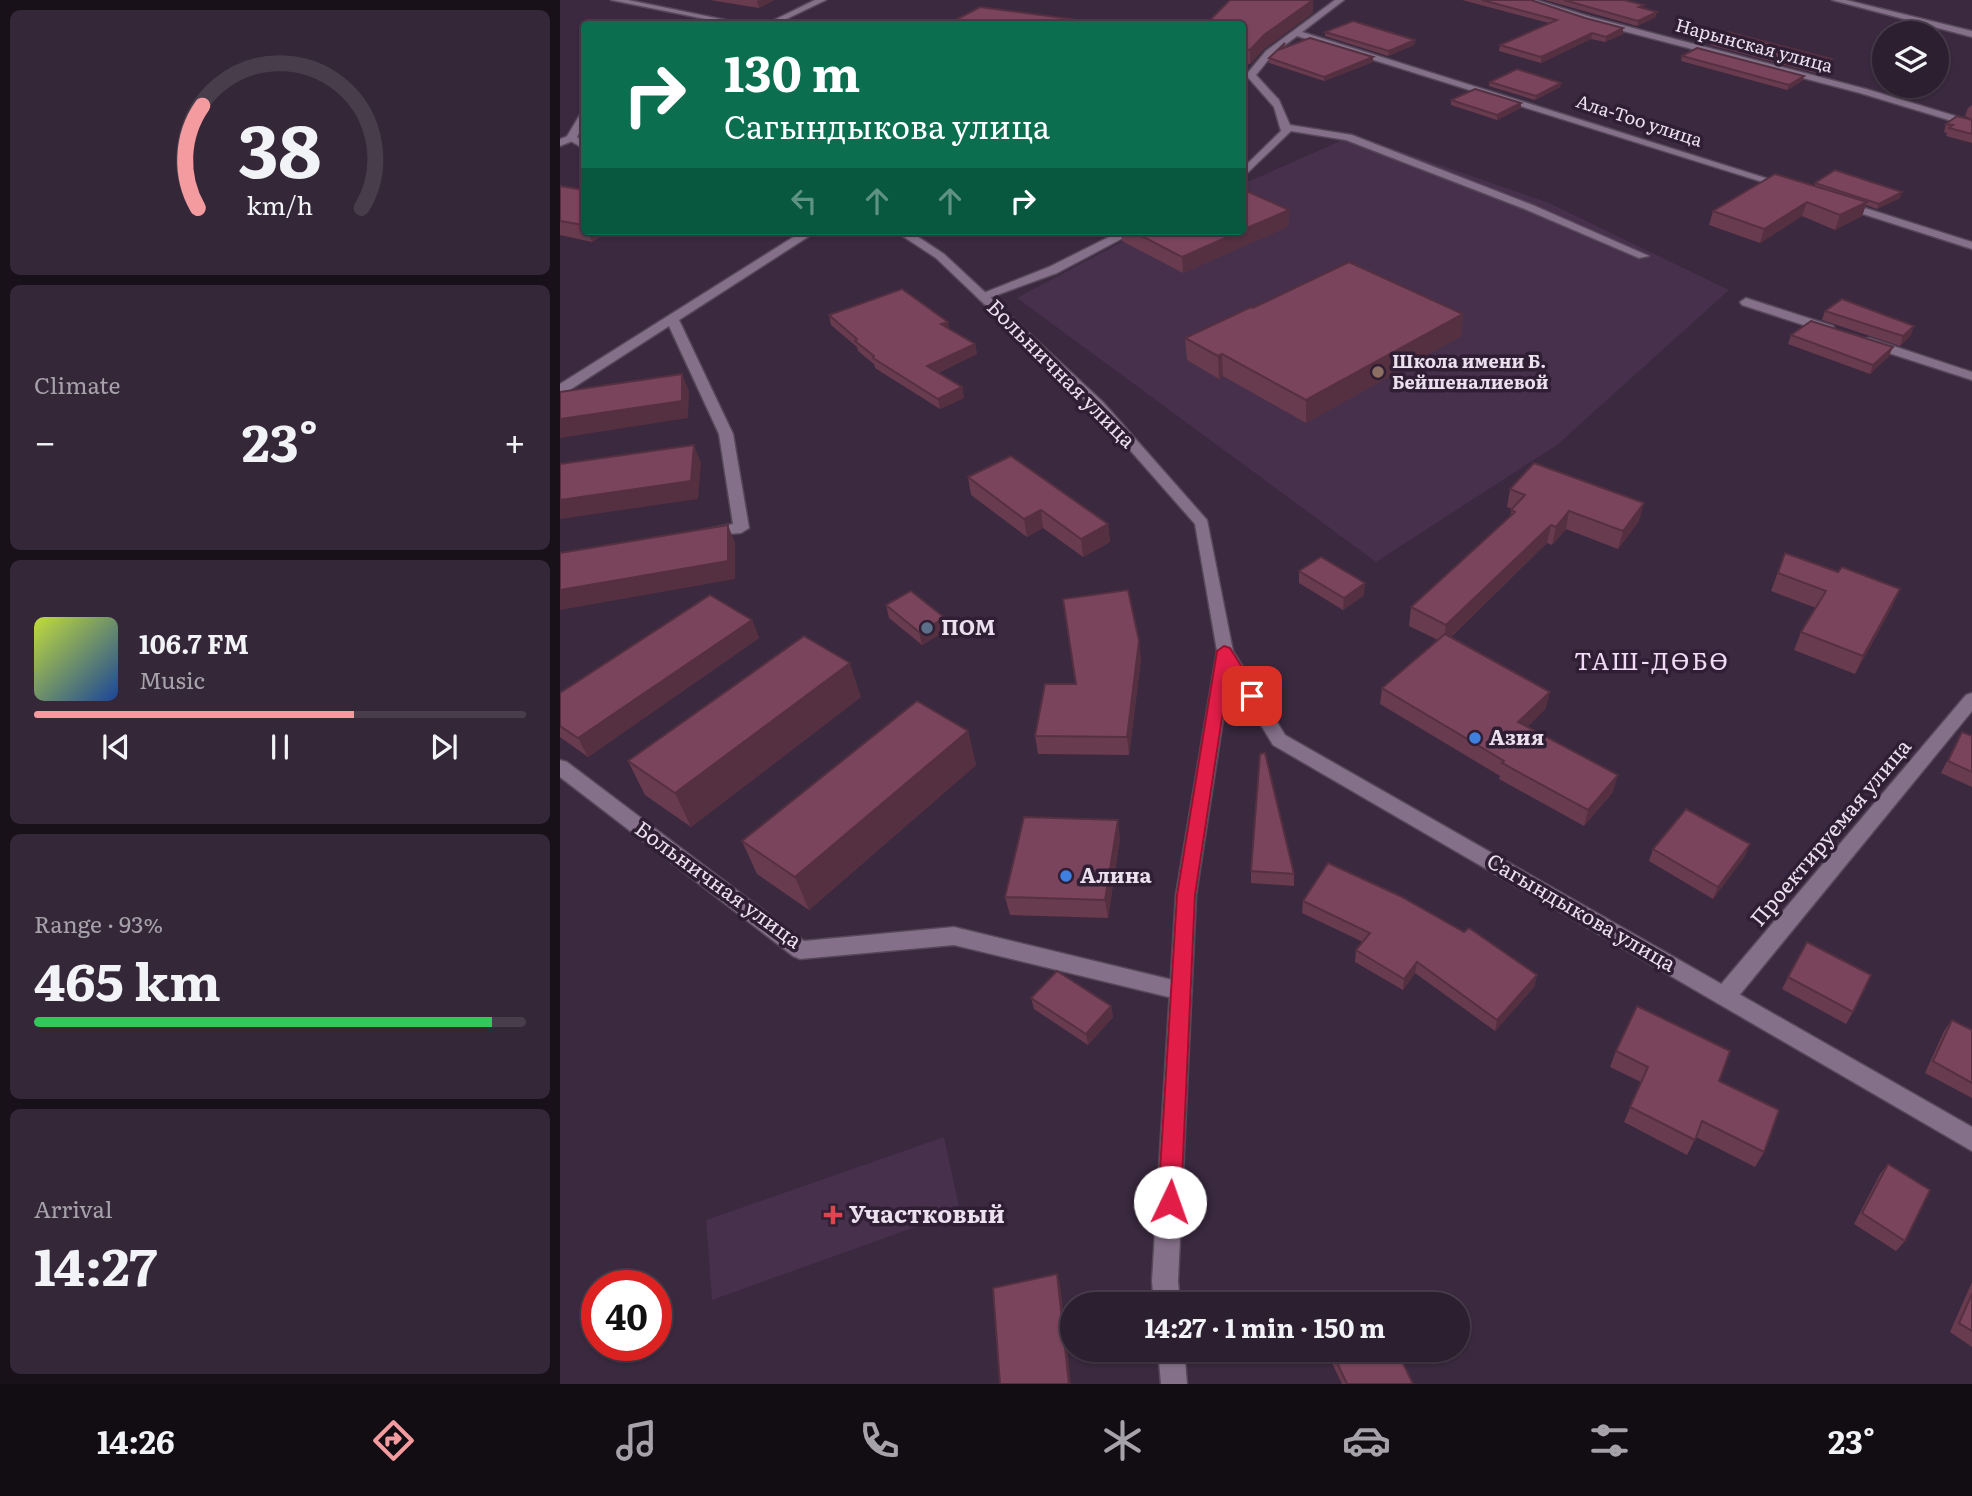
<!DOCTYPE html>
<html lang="en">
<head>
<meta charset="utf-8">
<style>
  body { margin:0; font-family:Literata,serif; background:#342737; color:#f1f3f6; height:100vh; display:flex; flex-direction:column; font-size:26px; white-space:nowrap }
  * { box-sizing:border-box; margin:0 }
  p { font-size:23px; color:#a6a2aa }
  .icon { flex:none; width:38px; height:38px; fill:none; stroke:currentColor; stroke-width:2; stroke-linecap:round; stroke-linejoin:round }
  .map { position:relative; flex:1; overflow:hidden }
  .side { display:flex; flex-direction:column; gap:10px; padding:10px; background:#18111a; width:560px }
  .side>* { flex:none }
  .hud { position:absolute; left:21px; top:21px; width:665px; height:214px; border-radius:7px; box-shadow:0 2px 5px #0004,0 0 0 2px #483d4b; background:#0b6e4f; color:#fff; overflow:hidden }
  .fabs { position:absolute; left:1312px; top:21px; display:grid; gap:14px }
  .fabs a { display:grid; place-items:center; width:77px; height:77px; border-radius:50%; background:#2c1f2f; box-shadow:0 2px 5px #0004,0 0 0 2px #483d4b; font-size:35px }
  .speed { position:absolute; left:21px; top:1270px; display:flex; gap:14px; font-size:35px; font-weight:700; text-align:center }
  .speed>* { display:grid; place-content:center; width:91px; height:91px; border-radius:50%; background:#2c1f2f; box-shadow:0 2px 5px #0004,0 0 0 2px #483d4b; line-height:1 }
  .speed .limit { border:10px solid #d22; background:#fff; color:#111 }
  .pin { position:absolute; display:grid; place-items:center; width:60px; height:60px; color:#fff; margin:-30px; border-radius:14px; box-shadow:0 4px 10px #0006 }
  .me { position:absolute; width:77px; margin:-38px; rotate:3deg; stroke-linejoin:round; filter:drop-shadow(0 0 5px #0008) }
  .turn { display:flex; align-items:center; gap:24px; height:147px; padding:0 28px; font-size:32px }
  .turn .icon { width:91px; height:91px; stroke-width:2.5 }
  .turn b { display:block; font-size:49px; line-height:60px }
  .lanes { display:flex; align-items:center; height:66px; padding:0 28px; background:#0003; justify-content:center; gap:35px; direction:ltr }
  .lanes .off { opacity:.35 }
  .big { font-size:52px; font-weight:700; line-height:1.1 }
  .side .widget { flex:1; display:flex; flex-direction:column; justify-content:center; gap:10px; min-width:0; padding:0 24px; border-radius:10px; background:#342737 }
  .side .dial { align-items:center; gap:0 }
  .dial svg { height:182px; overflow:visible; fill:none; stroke:#483d4b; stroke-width:7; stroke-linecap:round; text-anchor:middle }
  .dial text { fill:#f1f3f6; stroke:none }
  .song { display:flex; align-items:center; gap:21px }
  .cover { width:84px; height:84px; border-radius:10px; background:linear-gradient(135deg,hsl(70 70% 55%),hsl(220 70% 35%)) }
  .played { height:7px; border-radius:4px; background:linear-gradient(90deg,#f49b9f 65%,#483d4b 65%) }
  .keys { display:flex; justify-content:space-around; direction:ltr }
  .heat { display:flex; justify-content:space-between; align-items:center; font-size:38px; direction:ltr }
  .charge { height:10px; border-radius:5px; background:linear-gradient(90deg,#34c759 93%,#483d4b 0) }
  .trip { position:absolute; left:500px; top:1292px; width:410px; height:70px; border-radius:35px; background:#2c1f2f; box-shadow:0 2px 5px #0004,0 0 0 2px #483d4b; font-weight:700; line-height:70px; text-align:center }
  .tab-bar { display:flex; height:112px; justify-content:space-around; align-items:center; background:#120c13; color:#a6a2aa }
  .tab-bar .icon { width:49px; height:49px }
  .tab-bar .selected { color:#f49b9f }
  .tab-bar b { font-size:32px; color:#f1f3f6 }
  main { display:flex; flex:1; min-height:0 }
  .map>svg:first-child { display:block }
  .built { fill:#46304b }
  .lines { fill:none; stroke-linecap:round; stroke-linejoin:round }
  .street-casing { stroke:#564759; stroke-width:3 }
  .secondary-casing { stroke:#564759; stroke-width:3 }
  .street { fill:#847089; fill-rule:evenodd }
  .secondary { fill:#847089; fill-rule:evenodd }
  .wall { fill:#693b4f }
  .shaded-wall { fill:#553040 }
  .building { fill:#7a455c; stroke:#553040; stroke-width:2 }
  .route { fill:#e11d48; stroke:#92132f; stroke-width:2 }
  .education-dot { fill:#8d6e63; stroke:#301f34; stroke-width:2.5 }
  .service-dot { fill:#5c6f8a; stroke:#301f34; stroke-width:2.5 }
  .shop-dot { fill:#3f7fe0; stroke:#301f34; stroke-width:2.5 }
  .health-dot { fill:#e0444e; stroke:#301f34; stroke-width:2.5 }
  .labels { text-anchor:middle; stroke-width:7; stroke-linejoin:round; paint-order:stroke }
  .far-street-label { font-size:18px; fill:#ebe0ee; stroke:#301f34 }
  .far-poi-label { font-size:18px; font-weight:bold; fill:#ebe0ee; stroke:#301f34; text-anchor:start }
  .street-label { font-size:21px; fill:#ebe0ee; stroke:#301f34 }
  .poi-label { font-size:21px; font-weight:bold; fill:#ebe0ee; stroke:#301f34; text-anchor:start }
  .quarter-label { font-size:24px; letter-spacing:2px; fill:#f0daf5; stroke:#301f34 }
  .near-poi-label { font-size:24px; font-weight:bold; fill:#ebe0ee; stroke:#301f34; text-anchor:start }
</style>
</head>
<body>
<main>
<section class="side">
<div class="widget dial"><svg viewBox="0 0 100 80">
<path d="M14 69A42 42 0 1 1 86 69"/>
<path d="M14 69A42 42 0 0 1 16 24" stroke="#f49b9f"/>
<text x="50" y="56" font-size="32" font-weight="700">38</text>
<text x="50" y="72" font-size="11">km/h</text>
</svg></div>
<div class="widget"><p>Climate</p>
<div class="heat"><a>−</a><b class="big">23°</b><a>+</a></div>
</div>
<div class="widget">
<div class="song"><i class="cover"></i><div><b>106.7 FM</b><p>Music</p></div></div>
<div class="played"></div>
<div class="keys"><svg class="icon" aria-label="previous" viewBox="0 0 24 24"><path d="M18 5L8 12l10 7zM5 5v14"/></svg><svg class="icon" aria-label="pause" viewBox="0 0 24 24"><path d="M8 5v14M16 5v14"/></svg><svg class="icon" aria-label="next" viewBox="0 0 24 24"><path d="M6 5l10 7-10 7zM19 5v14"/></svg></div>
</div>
<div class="widget"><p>Range · 93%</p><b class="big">465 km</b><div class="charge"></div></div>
<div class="widget"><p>Arrival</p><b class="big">14:27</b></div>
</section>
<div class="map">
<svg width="1412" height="1384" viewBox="0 0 1412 1384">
  <rect width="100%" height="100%" fill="#3a293f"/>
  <!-- built -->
  <g class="built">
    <path d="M794,135L989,203L1169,290L997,445L816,562L457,298L582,231H682L683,184Z"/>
    <path d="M384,1137L400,1211L152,1300L146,1220Z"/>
  </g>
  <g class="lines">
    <!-- street casing -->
    <g class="street-casing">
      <g id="street">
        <path d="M51,0H68L185,24H170Z"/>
        <path d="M775,0H784L742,32L1234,187L1225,189L737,36L713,54L696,75L719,100L730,125L792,135L975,206L1089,256L1079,258L967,210L786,140L731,131L682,178V169L721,131L714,107L686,75L706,51Z"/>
        <path d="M964,0H976L1031,17L1306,89L1412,121V127L1300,93L1025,21Z"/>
        <path d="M1272,0H1286L1412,31V37Z"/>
        <path d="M11,135L16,138L15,140L0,146V139Z"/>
        <path d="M1278,202H1286L1412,242V249L1278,206Z"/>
        <path d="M243,231H257L119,320L173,434L189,528L181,533L142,536L139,533L142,530L173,524L159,434L109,326L5,393L0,394V384Z"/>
        <path d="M561,231H576L497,273L426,299L416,296L489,267Z"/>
        <path d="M1186,298L1273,326L1275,329L1273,332H1265L1182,305L1180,302Z"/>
        <path d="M1309,338L1412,372V380L1304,345V339Z"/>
        <path d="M1412,693V711L1173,1003L1165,1005L1157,1003L1154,996L1157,989L1406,695Z"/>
        <path d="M0,760L7,762L244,941L394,927L621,982L629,984L632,991L629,998L621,1000L394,945L240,959L233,956L0,777Z"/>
      </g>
    </g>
    <!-- secondary casing -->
    <g class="secondary-casing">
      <g id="secondary">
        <path d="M255,0H266L216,24H206Z"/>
        <path d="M24,112V123L17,137L24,142V149L6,138L21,113Z"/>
        <path d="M335,231H349L384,254L543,402L647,520L673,651L725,735L1412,1127V1151L713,745L670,674L636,895L618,1281L620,1304H594L592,1281L616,895L657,651L635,524L533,408L376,258Z"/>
        <path d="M598,1349H624L627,1384H601Z"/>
      </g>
    </g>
    <!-- street -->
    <use href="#street" class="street"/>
    <!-- secondary -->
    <use href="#secondary" class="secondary"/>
  </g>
  <!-- wall -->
  <g class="wall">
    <path d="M150,0H214L199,8Z"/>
    <path d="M753,0V13L704,49L690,64L682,63V24Z"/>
    <path d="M902,0H971L1063,34L1045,42L1031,39L981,63L939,51L940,45L989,23Z"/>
    <path d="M985,0H1064L1084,9L1096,17L1077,26Z"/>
    <path d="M765,32L855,40L854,45L828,56L765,36Z"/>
    <path d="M1151,41L1271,64L1255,73L1150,45Z"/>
    <path d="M725,47L813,62L764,81L709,63V58Z"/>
    <path d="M1122,56L1244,76L1242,81L1227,90L1121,61Z"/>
    <path d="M930,82L1001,83L1000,87L975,100L929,86Z"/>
    <path d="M891,100L961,108L937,120L891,105Z"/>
    <path d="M1412,105V119L1405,116L1408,108Z"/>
    <path d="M1412,120V143L1386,136L1387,133L1384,132L1386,124Z"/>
    <path d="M1255,183L1340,198L1317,209L1306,205L1302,216L1275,230L1242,216L1200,243L1149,225L1153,211L1255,186Z"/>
    <path d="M0,186L24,190V231H49L32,242L0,235Z"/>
    <path d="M729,210V226L623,273L562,241L561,231H682Z"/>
    <path d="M693,308L903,314L901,336L746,423L663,376L659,379L627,360L625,338Z"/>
    <path d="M1265,311L1351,335L1340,346L1262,320Z"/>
    <path d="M269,315L389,329L415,344L417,354L378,373L402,387L404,398L380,409L315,368L314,364L298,351L297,347L271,325Z"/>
    <path d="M1231,335L1329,356L1310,374L1228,344Z"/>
    <path d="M408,477L548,524L550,542L523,557L483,528L467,537L411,495Z"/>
    <path d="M950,489L1079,521L1058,549L1006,529L992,545L987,543L891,637L986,708L967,727L1053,792L1024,826L939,779L940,776L820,704L822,688L878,640L849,626L851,607L950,517L952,509L947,507Z"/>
    <path d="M1225,553L1278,572L1340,589L1332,607L1295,674L1234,650L1241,632L1256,608L1211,591Z"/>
    <path d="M739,571L804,595L783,610L739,583Z"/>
    <path d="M326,605L387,630L362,645L329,618Z"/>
    <path d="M192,620L199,638L28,757L0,737V693Z"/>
    <path d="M581,659L569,755L478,754L475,736L516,684Z"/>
    <path d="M301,697L131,827L85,795L68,761Z"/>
    <path d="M408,731L416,765L249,910L197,874L182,841Z"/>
    <path d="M1402,732L1412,736V787L1381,773Z"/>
    <path d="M560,838L548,918L450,915L445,897Z"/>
    <path d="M1093,849L1185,856L1153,899L1089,861Z"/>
    <path d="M691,871L734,874V886L691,883Z"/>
    <path d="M743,901L977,975L974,987L935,1031L855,973L843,990L795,962L796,950L803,942L742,913Z"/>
    <path d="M1228,977L1293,1012L1286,1024L1222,989Z"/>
    <path d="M471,998L551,1006L553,1017L528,1045L474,1009Z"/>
    <path d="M1392,1020L1412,1030V1098L1365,1073L1384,1031Z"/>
    <path d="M1056,1051L1159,1081L1204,1152L1195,1167L1136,1137L1127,1155L1064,1122L1081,1082L1050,1067Z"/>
    <path d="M1328,1164L1345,1241L1336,1251L1294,1224L1320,1174Z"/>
    <path d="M1412,1282V1347L1390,1332Z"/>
    <path d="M772,1352L853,1384H782L771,1361Z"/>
  </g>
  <!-- shaded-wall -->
  <g class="shaded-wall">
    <path d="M200,0H214L199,8L197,1Z"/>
    <path d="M753,0V13L704,49L690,64V50L704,35Z"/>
    <path d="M1097,12L1096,17L1077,26L1078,21Z"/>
    <path d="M1063,28V34L1045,42L1046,37Z"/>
    <path d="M1032,33L1031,39L981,63V57Z"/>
    <path d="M855,40L854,45L828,56L829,51Z"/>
    <path d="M813,57V62L764,81V77Z"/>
    <path d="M1272,59L1271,64L1255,73L1256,68Z"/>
    <path d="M1244,76L1242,81L1227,90L1229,85Z"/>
    <path d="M1001,83L1000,87L975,100L976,96Z"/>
    <path d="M961,103V108L937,120V115Z"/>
    <path d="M1342,192L1340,198L1317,209L1319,204Z"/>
    <path d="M1247,202L1242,216L1200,243L1204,229Z"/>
    <path d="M1307,202L1302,216L1275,230L1280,215Z"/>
    <path d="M729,210V226L623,273L622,257Z"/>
    <path d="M28,231H49L32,242Z"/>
    <path d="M903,314L901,336L746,423V400Z"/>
    <path d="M388,322L389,332L381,324Z"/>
    <path d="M1354,326L1351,335L1340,346L1343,336Z"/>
    <path d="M415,344L417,354L369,377L367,366Z"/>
    <path d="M1333,347L1329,356L1310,374L1313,365Z"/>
    <path d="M662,354L663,376L659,379L658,356Z"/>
    <path d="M122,374L129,391L128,418L0,438V419Z"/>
    <path d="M402,387L404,398L380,409L378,399Z"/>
    <path d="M134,445L141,463L138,499L0,519V500Z"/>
    <path d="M1084,503L1079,521L1058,549L1063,531Z"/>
    <path d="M481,510L483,528L467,537L464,519Z"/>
    <path d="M1009,511L1006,529L992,545L996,527Z"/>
    <path d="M548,524L550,542L523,557L521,539Z"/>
    <path d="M168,525L175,543V579L0,610V590Z"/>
    <path d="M991,525L987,543L884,643L886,625Z"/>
    <path d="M805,583L804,595L783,610L784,598Z"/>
    <path d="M1340,589L1332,607L1295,674L1303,656Z"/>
    <path d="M385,618L387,630L362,645L359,632Z"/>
    <path d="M192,620L199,638L28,757L18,738Z"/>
    <path d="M579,641L581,659L569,755L567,737Z"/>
    <path d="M290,663L301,697L131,827L115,793Z"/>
    <path d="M990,692L986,708L955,738L958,722Z"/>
    <path d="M408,731L416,765L249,910L235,877Z"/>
    <path d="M1058,775L1053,792L1024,826L1028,810Z"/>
    <path d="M558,820L560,838L548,918L545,900Z"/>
    <path d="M1190,844L1185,856L1153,899L1158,887Z"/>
    <path d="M857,962L855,973L843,990L844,979Z"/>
    <path d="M977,975L974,987L935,1031L937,1020Z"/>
    <path d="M551,1006L553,1017L528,1045L526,1034Z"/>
    <path d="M497,1274L500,1284L511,1384H509Z"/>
  </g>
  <!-- building -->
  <g class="building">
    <path d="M670,0H753L704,35L690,50L682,49V24H646Z"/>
    <path d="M922,0H971L1025,18L1063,28L1046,37L1032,33L981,57L940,45L997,20Z"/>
    <path d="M1004,0H1064L1084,5L1079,7L1097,12L1078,21Z"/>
    <path d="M420,7L548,24H388Z"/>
    <path d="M793,21L855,40L829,51L765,32Z"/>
    <path d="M1168,32L1272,59L1256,68L1151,41Z"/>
    <path d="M750,38L813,57L764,77L709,58L725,43L721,49Z"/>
    <path d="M1137,48L1244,76L1229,85L1122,56Z"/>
    <path d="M957,69L1001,83L976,96L930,82Z"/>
    <path d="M915,89L961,103L937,115L891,100Z"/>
    <path d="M1397,116L1412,120V134L1389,128L1393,125L1386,124Z"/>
    <path d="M1275,170L1342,192L1319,204L1255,183Z"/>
    <path d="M1215,174L1307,202L1280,215L1247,202L1204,229L1153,211Z"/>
    <path d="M0,186L24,190V225L0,221Z"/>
    <path d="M682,189L729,210L682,230Z"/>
    <path d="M572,231H681L622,257Z"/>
    <path d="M789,262L903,314L746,400L662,354L658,356L625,338L691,307L693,308Z"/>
    <path d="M342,289L388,322L381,324L415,344L367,366L402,387L378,399L313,358L314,356L295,341L297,339L269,315Z"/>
    <path d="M1282,299L1354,326L1343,336L1265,311Z"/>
    <path d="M1251,321L1333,347L1313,365L1231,335Z"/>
    <path d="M122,374V401L0,419V392Z"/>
    <path d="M134,445L131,481L0,500V464Z"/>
    <path d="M451,456L548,524L521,539L481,510L464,519L408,477Z"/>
    <path d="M974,463L1084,503L1063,531L1009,511L996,527L991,525L886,625L851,607L955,512L951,510L965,495L950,489Z"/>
    <path d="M168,525V561L0,590V553Z"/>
    <path d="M1225,553L1278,572L1282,567L1340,589L1303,656L1241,632L1266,591L1218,573Z"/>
    <path d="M761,557L805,583L784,598L739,571Z"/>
    <path d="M568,590L579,641L567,737L475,736L485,684H516L503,599Z"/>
    <path d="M351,591L385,618L359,632L326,605Z"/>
    <path d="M150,595L192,620L18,738L0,726V693Z"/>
    <path d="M885,634L990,692L958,722L1058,775L1028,810L942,763L944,761L822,688Z"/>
    <path d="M244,636L290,663L115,793L68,761Z"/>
    <path d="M357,701L408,731L235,877L182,841Z"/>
    <path d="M1402,732L1412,736V772L1388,761Z"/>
    <path d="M705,753L734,874L691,871L700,754Z"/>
    <path d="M1126,809L1190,844L1158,887L1093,849Z"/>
    <path d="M464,817L558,820L545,900L445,897Z"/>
    <path d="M768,863L840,896L904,932L909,928L977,975L937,1020L857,962L844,979L796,950L810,933L743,901Z"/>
    <path d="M1247,942L1311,975L1293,1012L1228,977Z"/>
    <path d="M497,971L551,1006L526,1034L471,998Z"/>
    <path d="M1077,1006L1170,1051L1159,1081L1219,1110L1204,1152L1142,1121L1135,1140L1070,1107L1088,1067L1056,1051Z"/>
    <path d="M1392,1020L1412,1030V1083L1373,1061Z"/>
    <path d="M1328,1164L1370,1190L1345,1241L1302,1213Z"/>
    <path d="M497,1274L509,1384H440L433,1288Z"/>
    <path d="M1412,1294V1331L1399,1323Z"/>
    <path d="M777,1349H836L853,1384H787L772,1352Z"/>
  </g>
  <!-- route -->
  <path class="route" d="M664,646L670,648L700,696L692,701L686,700L669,672L635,895L621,1202L617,1210L610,1213L602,1210L598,1202L617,895L657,651Z"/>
  <!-- markers -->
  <circle class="education-dot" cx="818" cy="372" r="7"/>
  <circle class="service-dot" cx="367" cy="628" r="7"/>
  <g class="shop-dot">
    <circle cx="915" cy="738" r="7"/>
    <circle cx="506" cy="876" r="7"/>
  </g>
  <path class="health-dot" d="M269.5 1204.5h7v7h7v7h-7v7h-7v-7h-7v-7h7z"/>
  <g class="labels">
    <!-- far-street labels -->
    <g class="far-street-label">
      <text transform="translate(1194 46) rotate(15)" y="6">Нарынская улица</text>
      <text transform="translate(1079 121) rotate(18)" y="6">Ала-Тоо улица</text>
    </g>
    <!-- far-poi labels -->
    <g class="far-poi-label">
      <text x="832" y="368">Школа имени Б.<tspan x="832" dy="21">Бейшеналиевой</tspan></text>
    </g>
    <!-- street labels -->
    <g class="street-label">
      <text transform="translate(501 374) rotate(45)" y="7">Больничная улица</text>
      <text transform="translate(1271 833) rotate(-50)" y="7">Проектируемая улица</text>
      <text transform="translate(158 885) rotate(36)" y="7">Больничная улица</text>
      <text transform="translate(1021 913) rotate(30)" y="7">Сагындыкова улица</text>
    </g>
    <!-- poi labels -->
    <g class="poi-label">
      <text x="381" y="635">ПОМ</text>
      <text x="929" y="745">Азия</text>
      <text x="520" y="883">Алина</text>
    </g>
    <!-- quarter labels -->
    <g class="quarter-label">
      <text x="1092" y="670">ТАШ-ДӨБӨ</text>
    </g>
    <!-- near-poi labels -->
    <g class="near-poi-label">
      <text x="289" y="1223">Участковый</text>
    </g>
  </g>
</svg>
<div class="fabs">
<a><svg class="icon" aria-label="layers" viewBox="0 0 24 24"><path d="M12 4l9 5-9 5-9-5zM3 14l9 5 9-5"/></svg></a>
</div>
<div class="speed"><div class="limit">40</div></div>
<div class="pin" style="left:692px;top:696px;background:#d93025"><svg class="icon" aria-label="arrive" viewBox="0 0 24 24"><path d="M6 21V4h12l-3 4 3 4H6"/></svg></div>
<svg class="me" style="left:610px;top:1202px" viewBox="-20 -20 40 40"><circle r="19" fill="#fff"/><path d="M0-13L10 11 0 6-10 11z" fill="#e11d48"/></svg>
<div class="trip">14:27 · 1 min · 150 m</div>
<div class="hud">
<div class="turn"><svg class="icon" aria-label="right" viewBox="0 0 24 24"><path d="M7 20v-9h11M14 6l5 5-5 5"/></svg><div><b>130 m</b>Сагындыкова улица</div></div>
<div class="lanes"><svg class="icon off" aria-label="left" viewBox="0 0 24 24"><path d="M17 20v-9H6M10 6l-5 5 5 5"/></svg><svg class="icon off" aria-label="ahead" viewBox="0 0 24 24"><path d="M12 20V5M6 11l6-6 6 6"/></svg><svg class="icon off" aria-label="ahead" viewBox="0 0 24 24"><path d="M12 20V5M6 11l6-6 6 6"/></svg><svg class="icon" aria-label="right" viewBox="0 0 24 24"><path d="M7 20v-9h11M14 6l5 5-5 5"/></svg></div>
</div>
</div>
</main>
<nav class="tab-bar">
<b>14:26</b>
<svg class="icon selected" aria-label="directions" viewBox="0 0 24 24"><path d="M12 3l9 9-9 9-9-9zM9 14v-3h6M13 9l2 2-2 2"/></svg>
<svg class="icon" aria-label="music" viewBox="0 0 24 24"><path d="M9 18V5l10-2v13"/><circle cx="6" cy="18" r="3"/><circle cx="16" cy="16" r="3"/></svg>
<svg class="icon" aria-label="phone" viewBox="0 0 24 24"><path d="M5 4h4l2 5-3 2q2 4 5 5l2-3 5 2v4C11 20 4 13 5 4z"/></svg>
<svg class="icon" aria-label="climate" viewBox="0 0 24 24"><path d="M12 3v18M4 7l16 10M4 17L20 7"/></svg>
<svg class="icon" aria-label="car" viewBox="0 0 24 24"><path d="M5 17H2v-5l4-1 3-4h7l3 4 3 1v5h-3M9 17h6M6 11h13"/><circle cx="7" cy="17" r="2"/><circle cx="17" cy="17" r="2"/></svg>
<svg class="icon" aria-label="filters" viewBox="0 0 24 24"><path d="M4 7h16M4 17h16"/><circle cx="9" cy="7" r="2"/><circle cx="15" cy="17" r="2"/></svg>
<b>23°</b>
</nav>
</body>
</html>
